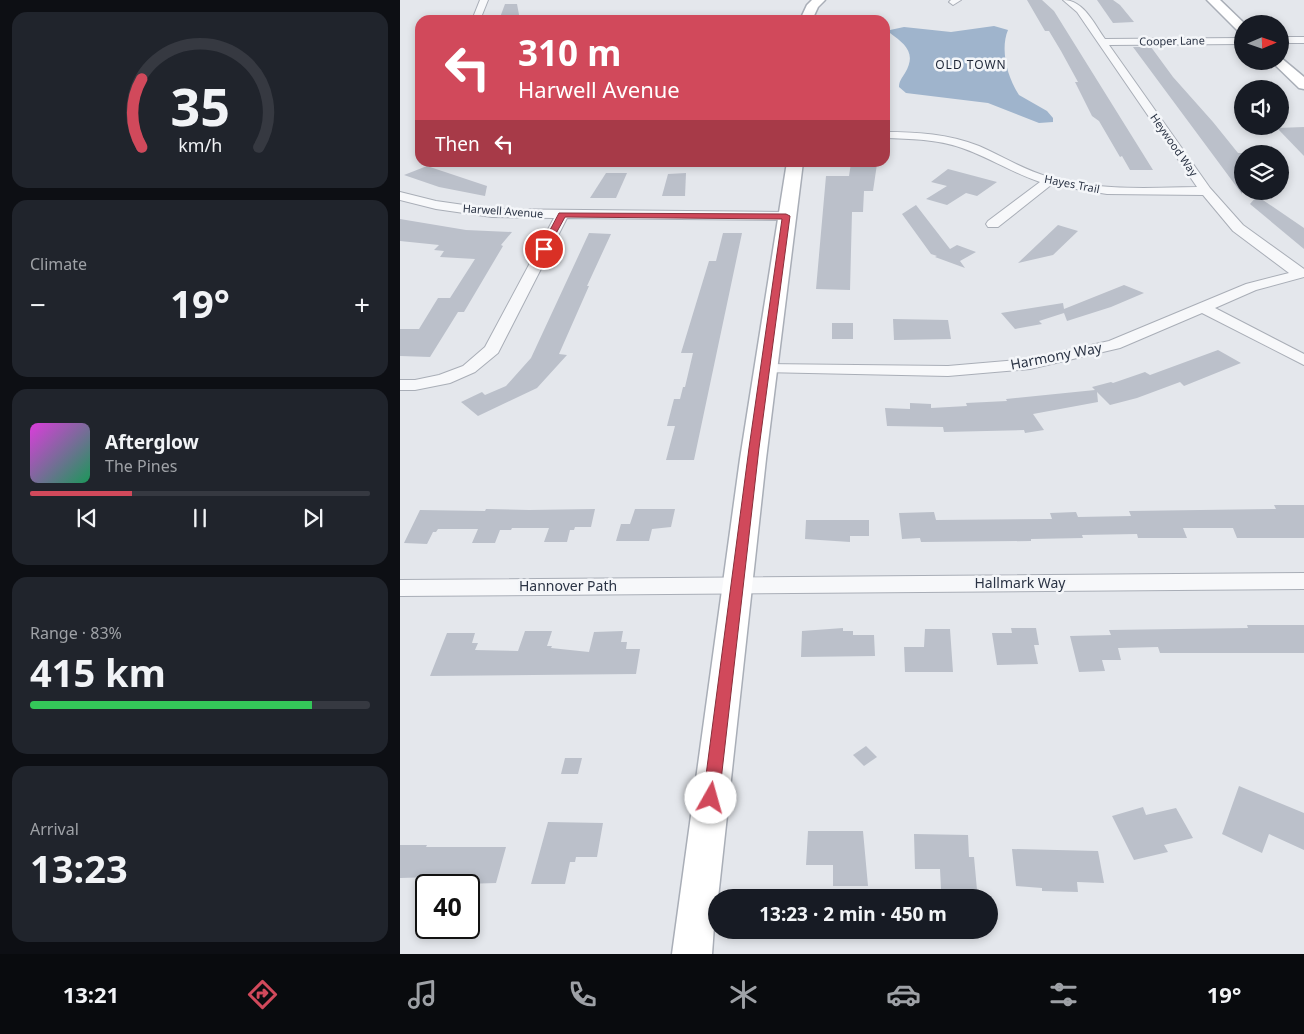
<!DOCTYPE html>
<html lang="en">
<head>
<meta charset="utf-8">
<style>
  body { margin:0; font-family:"Noto Sans",sans-serif; background:#20242c; color:#f1f3f6; height:100vh; display:flex; flex-direction:column; font-size:19px; white-space:nowrap }
  * { box-sizing:border-box; margin:0 }
  p { font-size:16px; color:#9ea1a6 }
  .icon { flex:none; width:28px; height:28px; fill:none; stroke:currentColor; stroke-width:2; stroke-linecap:round; stroke-linejoin:round }
  .map { position:relative; flex:1; overflow:hidden }
  .details { display:flex; flex-direction:column; gap:12px; padding:12px; background:#0d0f14; width:400px }
  .details>* { flex:none }
  .hud { position:absolute; left:15px; top:15px; width:475px; height:152px; border-radius:15px; box-shadow:0 2px 8px #0003; background:#d1495b; color:#fff; overflow:hidden }
  .needle { width:32px; rotate:88deg }
  .buttons { position:absolute; left:834px; top:15px; display:grid; gap:10px }
  .buttons a { display:grid; place-items:center; width:55px; height:55px; border-radius:50%; background:#171b24; box-shadow:0 2px 8px #0003; font-size:25px }
  .speed { position:absolute; left:15px; top:874px; display:flex; gap:10px; font-size:25px; font-weight:700; text-align:center }
  .speed>* { display:grid; place-content:center; width:65px; height:65px; border-radius:50%; background:#171b24; box-shadow:0 2px 8px #0003; line-height:1 }
  .speed .limit { border:2px solid #111; border-radius:8px; background:#fff; color:#111 }
  .pin { position:absolute; display:grid; place-items:center; width:42px; height:42px; color:#fff; margin:-21px; border:2px solid #fff; border-radius:50%; box-shadow:0 1px 5px #0007 }
  .me { position:absolute; width:55px; margin:-28px; rotate:7deg; stroke-linejoin:round; filter:drop-shadow(0 0 4px #0008) }
  .turn { display:flex; align-items:center; gap:18px; height:105px; padding:0 20px; font-size:22px }
  .turn .icon { width:65px; height:65px; stroke-width:2.5 }
  .turn b { display:block; font-size:35px; line-height:42px }
  .then { display:flex; align-items:center; height:48px; padding:0 20px; background:#0003; gap:10px; font-size:19px }
  .big { font-size:38px; font-weight:700; line-height:1.1 }
  .details .tile { flex:1; display:flex; flex-direction:column; justify-content:center; gap:8px; min-width:0; padding:0 18px; border-radius:15px; background:#20242c }
  .details .dial { align-items:center; gap:0 }
  .dial svg { height:130px; overflow:visible; fill:none; stroke:#363941; stroke-width:7; stroke-linecap:round; text-anchor:middle }
  .dial text { fill:#f1f3f6; stroke:none }
  .song { display:flex; align-items:center; gap:15px }
  .cover { width:60px; height:60px; border-radius:8px; background:linear-gradient(135deg,hsl(300 70% 55%),hsl(150 70% 35%)) }
  .played { height:5px; border-radius:2px; background:linear-gradient(90deg,#d1495b 30%,#363941 30%) }
  .keys { display:flex; justify-content:space-around; direction:ltr }
  .heat { display:flex; justify-content:space-between; align-items:center; font-size:28px; direction:ltr }
  .charge { height:8px; border-radius:4px; background:linear-gradient(90deg,#34c759 83%,#363941 0) }
  .trip { position:absolute; left:308px; top:889px; width:290px; height:50px; border-radius:25px; background:#171b24; box-shadow:0 2px 8px #0003; font-weight:700; line-height:50px; text-align:center }
  .tab-bar { display:flex; height:80px; justify-content:space-around; align-items:center; background:#090b0e; color:#9ea1a6 }
  .tab-bar .icon { width:35px; height:35px }
  .tab-bar .on { color:#d1495b }
  .tab-bar b { font-size:22px; color:#f1f3f6 }
  main { display:flex; flex:1; min-height:0 }
  .map>svg:first-child { display:block }
  .water { fill:#9fb4cc }
  .building { fill:#bbc0ca }
  .lines { fill:none; stroke-linecap:round; stroke-linejoin:round }
  .street-casing { stroke:#a9aeb7; stroke-width:2 }
  .secondary-casing { stroke:#a9aeb7; stroke-width:3 }
  .street { fill:#f7f8fa; fill-rule:evenodd }
  .secondary { fill:#fff; fill-rule:evenodd }
  .route { fill:#d1495b; stroke:#882f3b }
  .labels { text-anchor:middle; stroke-width:5; stroke-linejoin:round; paint-order:stroke }
  .far-street-label { font-size:11px; fill:#2b3445; stroke:#f4f6f9 }
  .far-neighbourhood-label { font-size:12px; letter-spacing:1px; fill:#1d2536; stroke:#f4f6f9 }
  .street-label { font-size:14px; fill:#2b3445; stroke:#f4f6f9 }
</style>
</head>
<body>
<main>
<section class="details">
<div class="tile dial"><svg viewBox="0 0 100 80">
<path d="M14 69A42 42 0 1 1 86 69"/>
<path d="M14 69A42 42 0 0 1 14 27" stroke="#d1495b"/>
<text x="50" y="56" font-size="32" font-weight="700">35</text>
<text x="50" y="72" font-size="11">km/h</text>
</svg></div>
<div class="tile"><p>Climate</p>
<div class="heat"><a>−</a><b class="big">19°</b><a>+</a></div>
</div>
<div class="tile">
<div class="song"><i class="cover"></i><div><b>Afterglow</b><p>The Pines</p></div></div>
<div class="played"></div>
<div class="keys"><svg class="icon" aria-label="previous" viewBox="0 0 24 24"><path d="M18 5L8 12l10 7zM5 5v14"/></svg><svg class="icon" aria-label="pause" viewBox="0 0 24 24"><path d="M8 5v14M16 5v14"/></svg><svg class="icon" aria-label="next" viewBox="0 0 24 24"><path d="M6 5l10 7-10 7zM19 5v14"/></svg></div>
</div>
<div class="tile"><p>Range · 83%</p><b class="big">415 km</b><div class="charge"></div></div>
<div class="tile"><p>Arrival</p><b class="big">13:23</b></div>
</section>
<div class="map">
<svg width="904" height="954" viewBox="0 0 904 954">
  <rect width="100%" height="100%" fill="#e4e7ec"/>
  <!-- water -->
  <path class="water" d="M594,26L608,30C600,49 607,77 619,95L647,111L653,118V122L639,123L588,103L506,93L499,87C499,81 502,78 505,73C517,53 505,44 490,33V30L504,27L551,32Z"/>
  <!-- building -->
  <g class="building">
    <path d="M627,0H642L654,11L753,170H730L722,156L720,157L699,121L692,116L675,82H678L661,51L649,31H645Z"/>
    <path d="M697,0H713L720,5L734,22L713,23Z"/>
    <path d="M105,4H117L120,20H99Z"/>
    <path d="M733,47H751L773,77L813,122L838,153H842V194Z"/>
    <path d="M904,127V156L877,128Z"/>
    <path d="M451,163L477,164L473,191H464L463,212H452L450,290L416,289L426,176H449Z"/>
    <path d="M27,166L87,186L85,196L39,187L4,175Z"/>
    <path d="M548,169L597,182L577,196L566,193L547,205L526,199L547,186L531,182Z"/>
    <path d="M206,173H227L216,198H190Z"/>
    <path d="M286,173L285,196H262L268,174Z"/>
    <path d="M857,196L904,228V249L850,204Z"/>
    <path d="M516,205L550,249L557,245L576,252L560,261L565,268L535,257L537,256L531,254L502,214Z"/>
    <path d="M0,219L66,230L112,232L101,245L103,246L64,312H58L30,357L0,356V329H19L38,298H50L75,259L40,257L44,251L34,250L39,245L0,241Z"/>
    <path d="M658,225L678,231L653,255L618,263Z"/>
    <path d="M189,233L211,234L187,286H189L159,354L167,355L137,388L78,416L61,402L82,392L85,395L106,386L131,358Z"/>
    <path d="M323,233H342L294,460H266L275,426H267L274,399H280L283,387H285L293,353H281L309,261H316Z"/>
    <path d="M724,285L744,293L711,307L667,321L664,313L639,321L642,324L615,329L601,313L663,303L664,309Z"/>
    <path d="M493,319L548,320L551,339L494,340Z"/>
    <rect x="432" y="323" width="21" height="16"/>
    <path d="M818,350L841,363L784,386L780,382L737,398L710,405L697,392L698,402L633,414L644,430L625,433L624,430L544,432L543,427L487,426L485,408L510,409V403L531,404V408L567,406L566,403L607,401L606,399L695,390L692,387L711,382L713,383L745,372L750,375Z"/>
    <path d="M874,505H904V538H837L833,528H783L787,538H738L737,534L682,535L683,538L631,539V541L521,542L520,538L502,539L499,513L534,512L536,520L652,519L650,513L676,512L678,517L731,516L729,511L876,509Z"/>
    <path d="M86,509L129,510L195,509L191,527H175L174,530H170L167,542H144L149,528H112L111,530H100L95,543H72L78,529H38L36,532H33L27,544L4,543L20,510L85,511Z"/>
    <path d="M235,509H275L271,527L252,529L249,541H216L221,524H230Z"/>
    <path d="M406,520H469V536H450V542L405,539Z"/>
    <path d="M847,625H904V653H760L758,647L718,648L721,660H702L705,671L679,672L670,636L711,635L709,630L848,628Z"/>
    <path d="M443,628V631H453V635H474L475,656L401,657L402,631Z"/>
    <path d="M611,628H636L639,645H634L638,664L597,665L592,633H612Z"/>
    <path d="M525,629H550L553,672H505L504,647H524Z"/>
    <path d="M125,631H152L147,646H152L151,648L189,652L194,632L223,631L221,642H227L226,649H240L236,674L30,676L47,633H75L72,643H78L75,650L118,651Z"/>
    <path d="M466,746L477,757L464,766L453,755Z"/>
    <path d="M165,758H182L178,774H161Z"/>
    <path d="M839,786L904,813V850L869,834L862,853L822,834Z"/>
    <path d="M743,807L746,815L776,808L793,838L764,845L768,852L734,860L712,816Z"/>
    <path d="M148,822L203,823L197,857H176L175,862H170L165,884H131Z"/>
    <path d="M408,831H463L468,886H433V865H406Z"/>
    <path d="M514,834L568,835L569,857H574L577,890L541,889L540,869H515Z"/>
    <path d="M0,845H27L26,847H106L96,883L33,885L36,877L0,878Z"/>
    <path d="M612,849L698,851L704,883L677,882L678,892L642,891V888L616,886Z"/>
  </g>
  <g class="lines">
    <!-- street casing -->
    <g class="street-casing">
      <g id="street">
        <path d="M80,0H88L80,20H72Z"/>
        <path d="M551,0H561L553,5L549,2Z"/>
        <path d="M663,0C684,0 694,24 705,39L842,38V44L709,45L810,188L843,225L904,269V277L856,290L815,308L904,354V365L802,313L720,348L630,369L548,376L358,372L356,369L358,366L364,364L548,366L630,359L709,341L846,284L889,273L833,231L803,195L707,194L651,185L598,227H588L586,224L588,221L640,182C613,173 588,157 562,148C537,139 511,139 485,138V132C517,132 549,134 579,146C602,156 624,170 649,177C696,191 748,188 797,187L677,12Z"/>
        <rect x="880" y="37" width="24" height="6"/>
        <path d="M0,192L36,201L92,209L387,212L394,216L387,220L167,218L98,353L75,372L50,383L15,390H0V380H15L39,375L63,366L85,347L154,218L92,217L36,209L0,200Z"/>
        <path d="M904,573V589L0,596V580Z"/>
      </g>
    </g>
    <!-- secondary casing -->
    <g class="secondary-casing">
      <g id="secondary">
        <path d="M412,0H425L418,7L412,20H400L407,5Z"/>
        <path d="M807,0H820L845,24H842V32L838,31Z"/>
        <path d="M880,57L904,77V89L899,88L871,61H880Z"/>
        <path d="M387,162H403L366,459L318,898H316L312,954H272L340,459Z"/>
      </g>
    </g>
    <!-- street -->
    <use href="#street" class="street"/>
    <!-- secondary -->
    <use href="#secondary" class="secondary"/>
  </g>
  <!-- route -->
  <path class="route" d="M159,213L386,214L390,216L359,448L319,798L316,803L311,805L305,803L303,798L349,448L382,219L165,217L147,250H142L140,249Z"/>
  <g class="labels">
    <!-- far-street labels -->
    <g class="far-street-label">
      <text transform="translate(772 41) rotate(-1)" y="4">Cooper Lane</text>
      <text transform="translate(774 145) rotate(55)" y="4">Heywood Way</text>
      <text transform="translate(672 184) rotate(11)" y="4">Hayes Trail</text>
      <text transform="translate(103 211) rotate(4)" y="4">Harwell Avenue</text>
    </g>
    <!-- far-neighbourhood labels -->
    <g class="far-neighbourhood-label">
      <text x="571" y="69">OLD TOWN</text>
    </g>
    <!-- street labels -->
    <g class="street-label">
      <text transform="translate(656 356) rotate(-11)" y="5">Harmony Way</text>
      <text x="620" y="588">Hallmark Way</text>
      <text x="168" y="591">Hannover Path</text>
    </g>
  </g>
</svg>
<div class="buttons">
<a><svg class="needle" viewBox="-14 -14 28 28"><path d="M0-13l5 13h-10z" fill="#e53935"/><path d="M0 13l5-13h-10z" fill="#9ea1a6"/></svg></a>
<a><svg class="icon" aria-label="sound" viewBox="0 0 24 24"><path d="M4 9h4l5-4v14l-5-4H4zM17 9q2 3 0 6"/></svg></a>
<a><svg class="icon" aria-label="layers" viewBox="0 0 24 24"><path d="M12 4l9 5-9 5-9-5zM3 14l9 5 9-5"/></svg></a>
</div>
<div class="speed"><div class="limit">40</div></div>
<div class="pin" style="left:144px;top:249px;background:#d93025"><svg class="icon" aria-label="arrive" viewBox="0 0 24 24"><path d="M6 21V4h12l-3 4 3 4H6"/></svg></div>
<svg class="me" style="left:311px;top:798px" viewBox="-20 -20 40 40"><circle r="19" fill="#fff"/><path d="M0-13L10 11 0 6-10 11z" fill="#d1495b"/></svg>
<div class="trip">13:23 · 2 min · 450 m</div>
<div class="hud">
<div class="turn"><svg class="icon" aria-label="left" viewBox="0 0 24 24"><path d="M17 20v-9H6M10 6l-5 5 5 5"/></svg><div><b>310 m</b>Harwell Avenue</div></div>
<div class="then">Then<svg class="icon" aria-label="left" viewBox="0 0 24 24"><path d="M17 20v-9H6M10 6l-5 5 5 5"/></svg></div>
</div>
</div>
</main>
<nav class="tab-bar">
<b>13:21</b>
<svg class="icon on" aria-label="directions" viewBox="0 0 24 24"><path d="M12 3l9 9-9 9-9-9zM9 14v-3h6M13 9l2 2-2 2"/></svg>
<svg class="icon" aria-label="music" viewBox="0 0 24 24"><path d="M9 18V5l10-2v13"/><circle cx="6" cy="18" r="3"/><circle cx="16" cy="16" r="3"/></svg>
<svg class="icon" aria-label="phone" viewBox="0 0 24 24"><path d="M5 4h4l2 5-3 2q2 4 5 5l2-3 5 2v4C11 20 4 13 5 4z"/></svg>
<svg class="icon" aria-label="climate" viewBox="0 0 24 24"><path d="M12 3v18M4 7l16 10M4 17L20 7"/></svg>
<svg class="icon" aria-label="car" viewBox="0 0 24 24"><path d="M5 17H2v-5l4-1 3-4h7l3 4 3 1v5h-3M9 17h6M6 11h13"/><circle cx="7" cy="17" r="2"/><circle cx="17" cy="17" r="2"/></svg>
<svg class="icon" aria-label="filters" viewBox="0 0 24 24"><path d="M4 7h16M4 17h16"/><circle cx="9" cy="7" r="2"/><circle cx="15" cy="17" r="2"/></svg>
<b>19°</b>
</nav>
</body>
</html>
